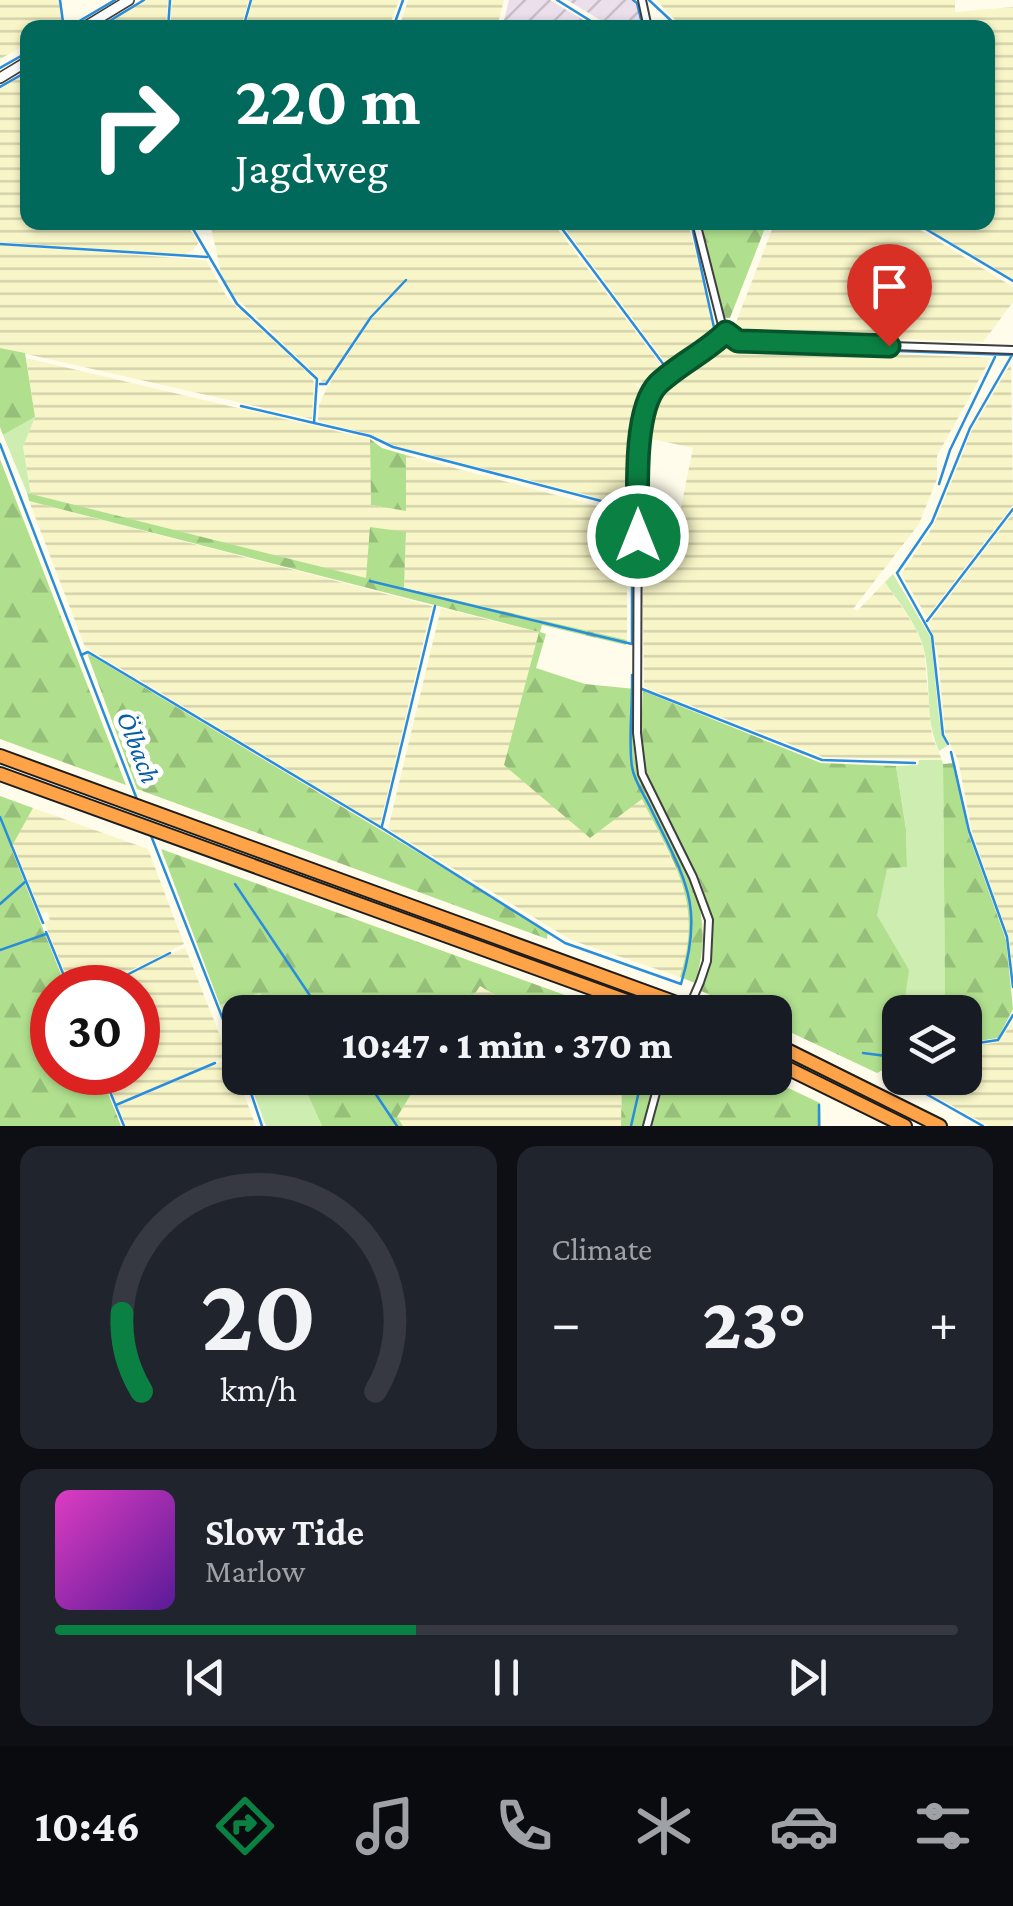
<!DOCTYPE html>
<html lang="en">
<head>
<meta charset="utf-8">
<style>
  body { margin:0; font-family:"Crimson Pro",serif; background:#20242c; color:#f1f3f6; height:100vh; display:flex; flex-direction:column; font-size:38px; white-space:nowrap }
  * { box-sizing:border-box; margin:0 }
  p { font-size:32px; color:#9ea1a6 }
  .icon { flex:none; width:55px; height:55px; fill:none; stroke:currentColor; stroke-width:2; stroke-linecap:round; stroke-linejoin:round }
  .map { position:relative; height:1126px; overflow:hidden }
  .details { display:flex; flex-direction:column; gap:20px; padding:20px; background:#0d0f14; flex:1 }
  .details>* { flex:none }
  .guide { position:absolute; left:20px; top:20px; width:975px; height:210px; border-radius:20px; box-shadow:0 2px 8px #0004; background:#00695c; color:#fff; overflow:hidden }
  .controls { position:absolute; left:882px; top:995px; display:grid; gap:20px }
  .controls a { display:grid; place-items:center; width:100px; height:100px; border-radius:20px; background:#171b24; box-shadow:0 2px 8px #0004; font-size:50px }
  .speed { position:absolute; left:30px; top:965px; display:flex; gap:20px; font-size:50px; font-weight:700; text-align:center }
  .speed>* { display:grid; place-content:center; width:130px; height:130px; border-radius:50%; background:#171b24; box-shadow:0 2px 8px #0004; line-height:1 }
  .speed .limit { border:15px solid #d22; background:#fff; color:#111 }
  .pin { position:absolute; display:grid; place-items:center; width:85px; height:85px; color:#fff; margin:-102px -42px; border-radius:50% 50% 50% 0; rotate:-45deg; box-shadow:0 0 10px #0007 }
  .pin .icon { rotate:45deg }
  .me { position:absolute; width:110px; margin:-55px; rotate:0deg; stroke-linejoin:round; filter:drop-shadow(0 0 8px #0008) }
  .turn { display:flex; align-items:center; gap:35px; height:210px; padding:0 50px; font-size:45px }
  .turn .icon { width:130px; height:130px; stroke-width:2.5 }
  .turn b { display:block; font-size:70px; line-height:85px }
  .big { font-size:75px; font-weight:800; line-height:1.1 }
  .details .tile { flex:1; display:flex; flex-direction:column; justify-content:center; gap:15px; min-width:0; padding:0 35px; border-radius:20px; background:#20242c }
  .details .dial { align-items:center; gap:0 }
  .dial svg { height:260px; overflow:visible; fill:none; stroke:#363941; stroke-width:7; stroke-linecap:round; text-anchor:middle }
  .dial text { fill:#f1f3f6; stroke:none }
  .song { display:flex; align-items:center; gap:30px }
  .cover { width:120px; height:120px; border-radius:15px; background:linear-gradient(135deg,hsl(310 70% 55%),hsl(270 70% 35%)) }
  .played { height:10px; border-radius:5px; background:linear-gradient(90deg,#0b8043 40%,#363941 40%) }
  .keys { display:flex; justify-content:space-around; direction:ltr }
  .heat { display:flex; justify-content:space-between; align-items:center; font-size:55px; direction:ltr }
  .details .tiles { flex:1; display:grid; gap:20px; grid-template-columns:1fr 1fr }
  .tile:last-child { grid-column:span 2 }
  .trip { position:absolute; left:222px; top:995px; width:570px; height:100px; border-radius:20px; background:#171b24; box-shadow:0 2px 8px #0004; font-weight:800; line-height:100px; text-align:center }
  .tab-bar { display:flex; height:160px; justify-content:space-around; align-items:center; background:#090b0e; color:#9ea1a6 }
  .tab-bar .icon { width:70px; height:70px }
  .tab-bar .on { color:#0b8043 }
  .tab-bar b { font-size:45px; color:#f1f3f6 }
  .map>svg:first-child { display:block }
  .industrial { fill:url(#industrial-furrows) }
  .farmland { fill:url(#farmland-rules) }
  .grass { fill:#ceedb0 }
  .forest { fill:url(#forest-firs) }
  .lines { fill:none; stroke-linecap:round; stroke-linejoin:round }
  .stream { stroke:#298ddb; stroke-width:2.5 }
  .minor-casing { stroke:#3f3f3f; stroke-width:10 }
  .tertiary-casing { stroke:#3f3f3f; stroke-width:12 }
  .motorway-casing { stroke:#1d1d1d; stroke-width:16 }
  .minor { stroke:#fff; stroke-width:6 }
  .tertiary { stroke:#fff; stroke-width:9 }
  .motorway { stroke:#ffa349; stroke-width:12 }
  .minor-bridge-casing { stroke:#3f3f3f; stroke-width:10; stroke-linecap:butt }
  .minor-bridge { stroke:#fff; stroke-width:6 }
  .route-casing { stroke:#07532c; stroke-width:25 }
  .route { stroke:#0b8043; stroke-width:18 }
  .labels { text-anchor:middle; stroke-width:10; stroke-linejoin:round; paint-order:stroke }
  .water-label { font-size:28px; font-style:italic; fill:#095ea9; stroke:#fff }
</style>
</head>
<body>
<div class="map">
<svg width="1013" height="1126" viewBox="0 0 1013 1126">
  <defs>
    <pattern id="industrial-furrows" width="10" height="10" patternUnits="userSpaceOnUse" patternTransform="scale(2.5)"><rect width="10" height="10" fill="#ebdfec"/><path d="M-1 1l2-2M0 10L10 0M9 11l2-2" fill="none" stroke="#c8bec9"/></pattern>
    <pattern id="farmland-rules" width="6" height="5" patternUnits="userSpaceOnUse" patternTransform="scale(2.5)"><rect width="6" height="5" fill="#f8f6c8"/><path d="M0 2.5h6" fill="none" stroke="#d3d2ab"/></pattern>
    <pattern id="forest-firs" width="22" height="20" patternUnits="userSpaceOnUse" patternTransform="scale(2.5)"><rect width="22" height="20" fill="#b0e08e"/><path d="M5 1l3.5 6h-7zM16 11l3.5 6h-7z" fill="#96bf79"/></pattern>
  </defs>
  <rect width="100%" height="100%" fill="#fffceb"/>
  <!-- industrial -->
  <g class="industrial">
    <path d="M509,0H550L595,27L502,28Z"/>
    <path d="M567,0H636L641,27H612Z"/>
  </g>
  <!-- farmland -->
  <g class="farmland">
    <path d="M0,0H59L63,24L56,27L28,28L27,44L0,59Z"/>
    <path d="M146,0H168L166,27H101Z"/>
    <path d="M172,0H249L241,27H170Z"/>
    <path d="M253,0H399L389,27H245Z"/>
    <path d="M408,0H504L497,27L399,28Z"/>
    <path d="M656,0H955V12L1013,7V279L918,223L988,222V28L682,27Z"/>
    <path d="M27,72L28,222L186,223L198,243L194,249L183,255L0,242V89Z"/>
    <path d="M775,222L909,223L1013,287V302L983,342L735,333L733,330Z"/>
    <path d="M210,223H553L664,369L644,386L633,383L643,391L630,446V506L395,446L372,435L318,421L319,405L328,386L372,318L392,297L389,295L370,316L327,381L323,382L230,292L222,277Z"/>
    <path d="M561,223H688L715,328L712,334L668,366Z"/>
    <path d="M0,245L206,260L228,299L309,374L314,382L312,419L0,348Z"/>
    <path d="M721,347L991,358L937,456V479L919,524L853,609L857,611L885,582L915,627L924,650L932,736L942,760L823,757L644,687L642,524L676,532L693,448L643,437L657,395L676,377Z"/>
    <path d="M26,358L370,439L371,505L406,511V455L627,514V640L404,588L406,532L367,579L31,495L23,447L35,417Z"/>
    <path d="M1011,363L1013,505L927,617L901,574L934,525L972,430Z"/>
    <path d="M29,501L432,606L380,825L85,647Z"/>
    <path d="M1013,513V971L1009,938L972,832L958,760L945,734L938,655L929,623Z"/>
    <path d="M441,608L539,632L505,765L642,798L683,883L689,901L691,925L688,952L680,977L571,940L388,829Z"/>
    <path d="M33,808L148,849L184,944L97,987H71L44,922L50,920L47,912L41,913L13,844Z"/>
    <path d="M185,947L228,1056L117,1104L104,1073L138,1072V988L103,987Z"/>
    <path d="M480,986L524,1012H463Z"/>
    <path d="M1013,1021V1121L1010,1126H989L902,1078H965V1048L999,1042Z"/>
    <path d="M230,1058L256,1126H126L118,1106Z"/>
    <path d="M421,1078H622L621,1126H403L396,1117Z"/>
  </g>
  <!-- grass -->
  <g class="grass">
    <path d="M35,417L23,447L31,495L27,493L3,435Z"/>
    <path d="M893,574L931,638L939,718L947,746L939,751C924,718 932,684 924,650C918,625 899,603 885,582Z"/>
    <path d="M919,760H942L943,764L945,1000L943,1012H903L908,970L877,915V901L887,869L907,867L906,828L896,766L918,765Z"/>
    <path d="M260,993L270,1012H240V1057L220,1005Z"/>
    <path d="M248,1078H300L322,1126H266Z"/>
  </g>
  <!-- forest -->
  <g class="forest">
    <path d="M700,223H767L730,318H724Z"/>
    <path d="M0,348L25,353L35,417L3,435L0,427Z"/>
    <path d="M370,439L382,448L406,455V511L371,505Z"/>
    <path d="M0,459L126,785L0,739Z"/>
    <path d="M27,493L366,578L370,527L406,532L404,588L627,640L626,645L542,625L540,632L546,634L536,668L585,684L635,689C634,715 630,749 639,774C668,852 723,892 695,983L680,977C704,901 675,866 642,799L590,838L504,765L539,632L29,501Z"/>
    <path d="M87,653L548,931L547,939L137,789Z"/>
    <path d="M643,691L821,763L896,766L906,829L907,867L887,869L877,915L909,970L903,1012H900V1061L877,1073L775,1025V1012H748L701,991C735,891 678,860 647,775C638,749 642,718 643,691Z"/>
    <path d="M955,763L968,833L1006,940L1013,1009L998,1038L965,1043V1012H943L945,1000L943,764Z"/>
    <path d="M0,796L33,808L11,848L66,987L52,988V1072L100,1073L121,1126H0Z"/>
    <path d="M161,849L612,1012H524L480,986L463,1012H270L260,993L220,1005Z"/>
    <path d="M300,1078H421L397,1117L403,1126H322Z"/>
    <path d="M622,1078H767L820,1103L821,1126H621Z"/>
  </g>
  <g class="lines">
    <!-- stream -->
    <g class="stream">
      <path d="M60,0L63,22"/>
      <path d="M557,0L602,28"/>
      <path d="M633,0L637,3L643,28"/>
      <path d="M649,0L679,28"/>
      <path d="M76,23L115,0"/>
      <path d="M98,28L144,0"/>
      <path d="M168,28L170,0"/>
      <path d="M243,28L251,0"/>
      <path d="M393,28L403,0"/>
      <path d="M0,68L28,52"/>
      <path d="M0,87L28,71"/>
      <path d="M189,222L237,304L317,379L314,423"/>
      <path d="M557,222L667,369"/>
      <path d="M914,222L1013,281"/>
      <path d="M0,244L207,257"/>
      <path d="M721,345L764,346"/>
      <path d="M784,347L1012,355"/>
      <path d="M320,384H326L371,317L406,280"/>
      <path d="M647,387L715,332L691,222"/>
      <path d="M241,406L370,436L393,447L632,509"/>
      <path d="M0,444L138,802"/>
      <path d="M939,484L950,450L995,357"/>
      <path d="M370,581L632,644"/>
      <path d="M927,621L1013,509"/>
      <path d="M632,642V446L644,395"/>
      <path d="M81,655L88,652L382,828L565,943L681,984C705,904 685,880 651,809C645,796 634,781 632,767C628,741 633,702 632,675"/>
      <path d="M642,689L822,760L915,763"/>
      <path d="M948,744L943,735L932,636L897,573L932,522L970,428L1012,355"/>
      <path d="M951,752L969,831L1007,937L1013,987"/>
      <path d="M0,817L43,923"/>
      <path d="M382,826L435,606"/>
      <path d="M150,833L240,1063"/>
      <path d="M235,884L321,1012"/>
      <path d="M0,904L25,882"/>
      <path d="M46,932L69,988"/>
      <path d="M0,950L46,934"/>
      <path d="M101,988L170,953"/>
      <path d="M965,1045L998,1040L1013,1015"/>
      <path d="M863,1053L886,1056L889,1073L983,1126"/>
      <path d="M890,1067L900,1064"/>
      <path d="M102,1072L124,1126"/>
      <path d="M246,1078L262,1126"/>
      <path d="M365,1078L397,1126"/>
      <path d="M116,1105L215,1063"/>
      <path d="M819,1105V1126"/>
      <path d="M631,1126L642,1078"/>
    </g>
    <!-- minor casing -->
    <g class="minor-casing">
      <g id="minor">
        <path d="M642,0L648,28"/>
        <path d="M696,222L722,325L738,341L1013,350"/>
        <path d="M700,982L707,961L709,920L693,877L642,774L637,733L638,458L640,435L652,392L726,332"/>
        <path d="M647,1126L660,1078"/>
      </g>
    </g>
    <!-- tertiary casing -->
    <g class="tertiary-casing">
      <g id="tertiary">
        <path d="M83,28L129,0"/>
        <path d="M0,78L28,61"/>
      </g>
    </g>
    <!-- motorway casing -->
    <g class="motorway-casing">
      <g id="motorway">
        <path d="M0,756L701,1012"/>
        <path d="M0,774L657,1012"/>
        <path d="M775,1044L940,1126"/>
        <path d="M775,1062L905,1126"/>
      </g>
    </g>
    <!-- minor -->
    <use href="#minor" class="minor"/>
    <!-- tertiary -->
    <use href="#tertiary" class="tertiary"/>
    <!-- motorway -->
    <use href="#motorway" class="motorway"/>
    <!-- minor-bridge casing -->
    <g class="minor-bridge-casing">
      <path id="minor-bridge" d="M687,1012L700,982"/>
    </g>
    <!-- minor-bridge -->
    <use href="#minor-bridge" class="minor-bridge"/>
  </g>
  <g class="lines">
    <!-- route casing -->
    <g class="route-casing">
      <path id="route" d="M638,536C638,500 632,410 658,384C679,364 706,352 726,332L738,341L889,346"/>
    </g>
    <!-- route -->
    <use href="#route" class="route"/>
  </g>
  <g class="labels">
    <!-- water labels -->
    <g class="water-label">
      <text transform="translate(139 747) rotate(69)" y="10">Ölbach</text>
    </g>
  </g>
</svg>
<div class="controls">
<a><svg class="icon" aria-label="layers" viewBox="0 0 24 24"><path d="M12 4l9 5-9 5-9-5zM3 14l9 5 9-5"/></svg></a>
</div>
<div class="speed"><div class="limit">30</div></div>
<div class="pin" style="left:889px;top:346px;background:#d93025"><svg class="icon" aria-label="arrive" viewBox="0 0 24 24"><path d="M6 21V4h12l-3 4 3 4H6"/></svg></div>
<svg class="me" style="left:638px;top:536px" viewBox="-20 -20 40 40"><circle r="17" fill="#0b8043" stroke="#fff" stroke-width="3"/><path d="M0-11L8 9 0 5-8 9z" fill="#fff"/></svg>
<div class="trip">10:47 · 1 min · 370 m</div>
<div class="guide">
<div class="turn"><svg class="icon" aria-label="right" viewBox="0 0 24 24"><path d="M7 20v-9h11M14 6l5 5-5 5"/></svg><div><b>220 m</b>Jagdweg</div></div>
</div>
</div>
<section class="details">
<div class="tiles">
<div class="tile dial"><svg viewBox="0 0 100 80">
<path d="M14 69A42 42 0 1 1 86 69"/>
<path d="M14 69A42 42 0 0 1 8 45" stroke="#0b8043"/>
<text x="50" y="56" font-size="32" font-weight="700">20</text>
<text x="50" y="72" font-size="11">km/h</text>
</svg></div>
<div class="tile"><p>Climate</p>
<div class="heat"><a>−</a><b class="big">23°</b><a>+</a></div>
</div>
<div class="tile">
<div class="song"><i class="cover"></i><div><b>Slow Tide</b><p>Marlow</p></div></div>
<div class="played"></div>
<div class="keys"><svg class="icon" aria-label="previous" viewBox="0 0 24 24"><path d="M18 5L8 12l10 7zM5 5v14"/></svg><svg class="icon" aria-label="pause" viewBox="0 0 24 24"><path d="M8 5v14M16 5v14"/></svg><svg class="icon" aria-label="next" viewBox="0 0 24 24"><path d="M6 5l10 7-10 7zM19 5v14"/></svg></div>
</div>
</div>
</section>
<nav class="tab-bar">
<b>10:46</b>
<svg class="icon on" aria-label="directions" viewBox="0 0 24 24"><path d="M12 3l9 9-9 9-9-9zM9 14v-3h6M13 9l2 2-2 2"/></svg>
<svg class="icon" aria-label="music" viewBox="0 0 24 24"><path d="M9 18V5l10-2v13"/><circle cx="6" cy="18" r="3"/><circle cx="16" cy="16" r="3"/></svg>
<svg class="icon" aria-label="phone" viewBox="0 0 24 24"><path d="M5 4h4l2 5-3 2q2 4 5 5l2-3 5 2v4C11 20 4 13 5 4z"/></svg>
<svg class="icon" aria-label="climate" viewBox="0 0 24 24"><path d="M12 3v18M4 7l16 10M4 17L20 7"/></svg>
<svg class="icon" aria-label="car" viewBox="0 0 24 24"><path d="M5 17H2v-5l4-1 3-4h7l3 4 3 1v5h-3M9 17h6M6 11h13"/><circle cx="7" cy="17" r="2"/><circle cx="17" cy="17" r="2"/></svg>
<svg class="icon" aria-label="filters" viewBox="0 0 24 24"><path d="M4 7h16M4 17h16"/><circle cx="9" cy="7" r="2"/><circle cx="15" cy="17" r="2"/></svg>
</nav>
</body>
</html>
